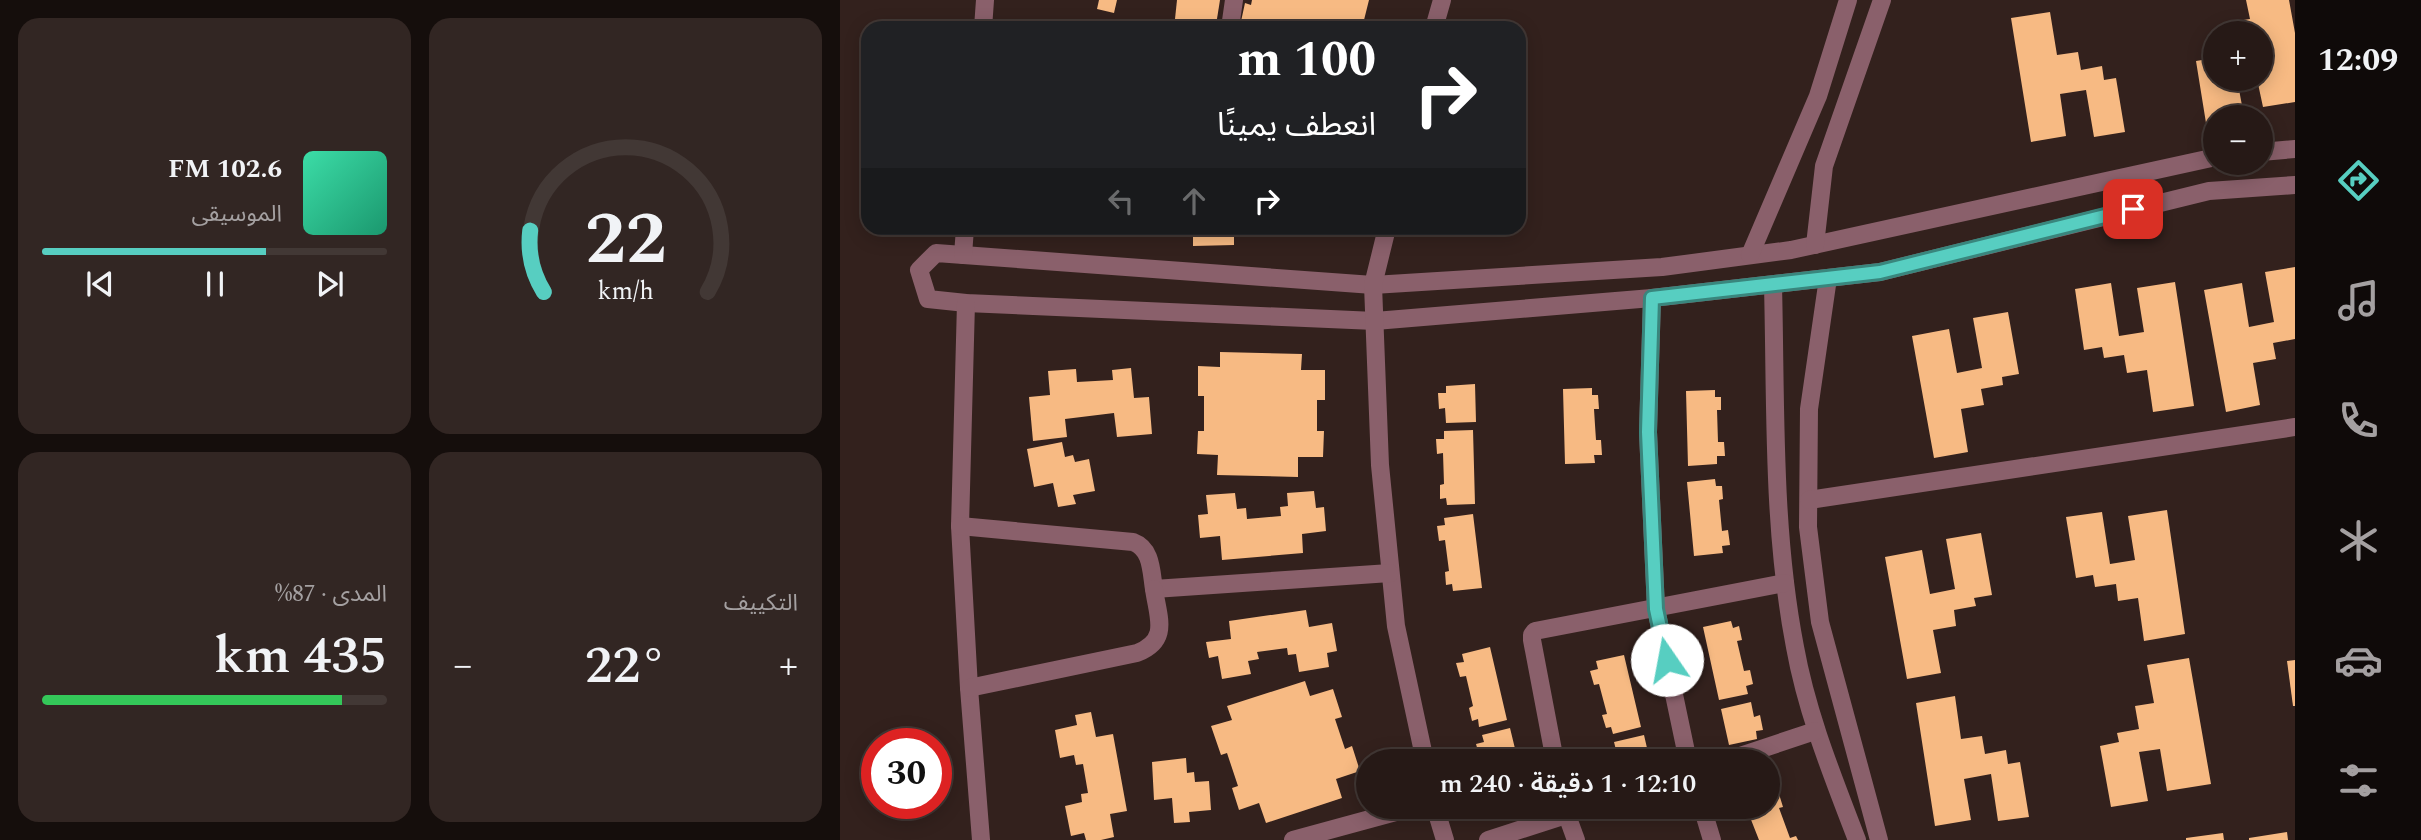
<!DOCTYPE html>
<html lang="ar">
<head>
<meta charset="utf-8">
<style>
  body { margin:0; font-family:Spectral,"Noto Sans Arabic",serif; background:#322623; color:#f1f3f6; direction:rtl; height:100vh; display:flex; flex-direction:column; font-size:26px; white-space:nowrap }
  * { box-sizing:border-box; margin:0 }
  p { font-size:23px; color:#a4a0a1 }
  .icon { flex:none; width:38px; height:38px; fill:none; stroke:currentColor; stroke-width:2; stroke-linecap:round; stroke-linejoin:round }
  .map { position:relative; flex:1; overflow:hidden; direction:ltr }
  .side { display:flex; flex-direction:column; gap:18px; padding:18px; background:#150e0c; width:840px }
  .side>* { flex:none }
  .top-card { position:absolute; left:21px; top:21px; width:665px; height:214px; border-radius:21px; box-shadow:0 4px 18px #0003,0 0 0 2px #423835; direction:rtl; background:#202124; color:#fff; overflow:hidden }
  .fabs { position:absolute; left:1363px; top:21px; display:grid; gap:14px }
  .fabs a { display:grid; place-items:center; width:70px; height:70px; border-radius:50%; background:#261916; box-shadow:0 4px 18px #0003,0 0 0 2px #423835; font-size:35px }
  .speed { position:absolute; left:21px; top:728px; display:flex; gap:14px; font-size:35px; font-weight:700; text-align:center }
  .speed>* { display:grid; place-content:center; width:91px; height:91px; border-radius:50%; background:#261916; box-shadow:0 4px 18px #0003,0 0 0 2px #423835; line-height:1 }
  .speed .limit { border:10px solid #d22; background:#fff; color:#111 }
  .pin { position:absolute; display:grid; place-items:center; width:60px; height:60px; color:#fff; margin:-30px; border-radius:14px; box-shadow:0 4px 10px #0006 }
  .me { position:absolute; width:77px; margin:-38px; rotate:348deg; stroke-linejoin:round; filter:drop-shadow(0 0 5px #0008) }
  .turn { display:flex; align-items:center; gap:24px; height:147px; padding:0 35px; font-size:32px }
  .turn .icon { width:91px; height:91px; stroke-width:2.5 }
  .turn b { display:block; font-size:49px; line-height:60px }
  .lanes { display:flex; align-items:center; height:66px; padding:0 35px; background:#0003; justify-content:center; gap:35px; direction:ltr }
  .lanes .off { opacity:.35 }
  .big { font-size:52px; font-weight:600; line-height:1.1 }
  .side .tile { flex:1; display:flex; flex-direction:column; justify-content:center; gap:10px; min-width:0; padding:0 24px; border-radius:21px; background:#322623 }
  .side .dial { align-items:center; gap:0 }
  .dial svg { height:182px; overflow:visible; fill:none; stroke:#423835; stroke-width:7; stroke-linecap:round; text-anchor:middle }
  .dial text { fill:#f1f3f6; stroke:none }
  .song { display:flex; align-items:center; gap:21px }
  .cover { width:84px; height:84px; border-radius:10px; background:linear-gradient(135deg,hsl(160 70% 55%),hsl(160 70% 35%)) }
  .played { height:7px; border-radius:4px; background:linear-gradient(90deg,#57cec1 65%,#423835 65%) }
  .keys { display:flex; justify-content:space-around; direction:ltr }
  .heat { display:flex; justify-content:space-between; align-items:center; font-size:38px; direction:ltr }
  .charge { height:10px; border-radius:5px; background:linear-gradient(90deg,#34c759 87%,#423835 0) }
  .side .tiles { flex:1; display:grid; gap:18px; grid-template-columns:repeat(2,1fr) }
  .trip { position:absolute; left:516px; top:749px; width:424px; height:70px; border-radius:35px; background:#261916; box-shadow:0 4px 18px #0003,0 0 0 2px #423835; font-weight:600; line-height:70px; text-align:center; direction:rtl }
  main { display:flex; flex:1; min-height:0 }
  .tab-bar { display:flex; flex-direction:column; width:126px; justify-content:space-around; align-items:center; background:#0f0a09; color:#a4a0a1 }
  .tab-bar .icon { width:49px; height:49px }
  .tab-bar .current { color:#57cec1 }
  .tab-bar b { font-size:32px; color:#f1f3f6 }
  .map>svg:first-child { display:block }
  .building { fill:#f7ba83 }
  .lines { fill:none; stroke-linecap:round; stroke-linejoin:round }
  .minor { stroke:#8a606b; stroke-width:18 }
  .route-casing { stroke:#39867d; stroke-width:18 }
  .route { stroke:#57cec1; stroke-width:12 }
</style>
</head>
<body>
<main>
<nav class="tab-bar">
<b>12:09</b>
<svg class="icon current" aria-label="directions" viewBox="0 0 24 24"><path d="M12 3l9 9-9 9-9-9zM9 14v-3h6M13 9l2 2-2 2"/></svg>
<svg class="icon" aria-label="music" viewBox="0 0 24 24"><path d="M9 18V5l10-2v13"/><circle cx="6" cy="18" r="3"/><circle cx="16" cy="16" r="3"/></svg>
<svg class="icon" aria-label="phone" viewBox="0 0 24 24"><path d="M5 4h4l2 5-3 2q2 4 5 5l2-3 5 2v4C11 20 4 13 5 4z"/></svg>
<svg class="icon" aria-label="climate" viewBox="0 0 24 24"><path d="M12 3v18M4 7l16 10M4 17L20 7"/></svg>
<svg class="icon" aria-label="car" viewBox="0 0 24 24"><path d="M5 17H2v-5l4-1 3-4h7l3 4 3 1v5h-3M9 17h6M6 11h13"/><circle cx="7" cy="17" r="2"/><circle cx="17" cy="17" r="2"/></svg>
<svg class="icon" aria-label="filters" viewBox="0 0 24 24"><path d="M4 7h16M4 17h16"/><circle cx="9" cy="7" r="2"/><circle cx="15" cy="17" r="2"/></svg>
</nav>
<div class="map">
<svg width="1455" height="840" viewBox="0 0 1455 840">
  <rect width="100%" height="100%" fill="#33211d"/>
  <!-- building -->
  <g class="building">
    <path d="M259,0H277L274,13L257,9Z"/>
    <path d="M337,0H380L376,25L335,19Z"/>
    <path d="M412,0H529L522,28H408L400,26L405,3L411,5Z"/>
    <path d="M1406,0H1449L1455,33V102L1423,107L1417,79H1421V33H1392L1390,22L1410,19Z"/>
    <path d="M1210,12L1217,55L1238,52L1241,70L1262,66L1264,80L1276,78L1285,132L1254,137L1246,90L1220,94L1226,136L1191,142L1171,18Z"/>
    <path d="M1376,48V79H1397L1404,116L1376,117V121L1366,123L1356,61L1374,58L1372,49Z"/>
    <path d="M353,228H394V245L353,246Z"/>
    <path d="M1455,267V339L1433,343L1436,359L1413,363L1420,405L1386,412L1364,290L1402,283L1409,327L1434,322L1425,272Z"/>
    <path d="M1335,282L1354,406L1313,412L1307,370L1287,373L1284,355L1264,358L1262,347L1244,350L1235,289L1271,283L1279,336L1304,332L1297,288Z"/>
    <path d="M1168,312L1179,374L1162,377L1163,385L1141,389L1144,405L1121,409L1128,452L1094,458L1072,336L1109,329L1117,373L1142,368L1133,318Z"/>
    <path d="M380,352L462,354L461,370H485V400H477V431H484L483,457H458V477L377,475L378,455L357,454L358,431H364V396H358V366L380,367Z"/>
    <path d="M291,368L294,398L309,397L312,434L277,437L274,413L225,419L227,437L193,441L189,397L210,395L208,371L236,369L237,382L273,380L272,370Z"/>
    <path d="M635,384L636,422L606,423L605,408L599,409L598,393H606V386Z"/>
    <path d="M752,388V395H758L759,409H754L755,425L756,440H761L762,455H754L755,463L725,464L723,389Z"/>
    <path d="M875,390V397H881V410H877L878,442H884L885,456H877V464L848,466L846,391Z"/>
    <path d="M633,430L635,504L607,505L606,498L600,499V485L604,484L603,453L597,454L596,439H604V431Z"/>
    <path d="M222,442L225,457L233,455L235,462L249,459L255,491L233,495L236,504L218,507L213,483L194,487L187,449Z"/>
    <path d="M875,479L876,486H882L883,499L879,500L882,531L888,530L890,545L882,546L883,553L854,556L847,482Z"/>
    <path d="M474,491L476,508L484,507L486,531L462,534L463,553L382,560L380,536L360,538L358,515L368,514L366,495L395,493L397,509L406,508L407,519L441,516L440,507L448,506L447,493Z"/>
    <path d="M1327,510L1345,634L1304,641L1298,598L1278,601L1276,584L1255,587L1253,575L1236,578L1226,517L1262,512L1270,564L1295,560L1288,516Z"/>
    <path d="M633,514L642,588L613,591L612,584L606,585L605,572L609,571L605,540L599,541L597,526L605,525L604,518Z"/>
    <path d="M1141,533L1152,595L1134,598L1136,606L1114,610L1116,626L1093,630L1101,673L1067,679L1045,557L1082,550L1090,594L1115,589L1106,539Z"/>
    <path d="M466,610L469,627L492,623L497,651L487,653L489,667L459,672L456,654L448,655L447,648L417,652L419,659L408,661L411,674L382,679L378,656L369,658L366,642L391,639L389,621Z"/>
    <path d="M891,621L893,628L899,626L902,640L897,641L904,671L910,670L913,684L906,686L908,694L879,700L863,627Z"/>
    <path d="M650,647L667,720L639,727L638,719L632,721L629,708L633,706L626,676L620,677L616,663L624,662L622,654Z"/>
    <path d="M784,655L801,727L773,734L771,727L766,728L762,715L767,714L759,684L754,685L750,671L758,669L756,661Z"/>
    <path d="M1349,658L1371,784L1327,791L1320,749L1299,752L1308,801L1271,807L1260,746L1279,742L1277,733L1299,729L1295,706L1314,703L1307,665Z"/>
    <path d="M1455,660V706H1453L1447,661Z"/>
    <path d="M465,681L470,696L493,689L502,717L495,719L505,749L512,746L520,771L496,779L502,798L426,823L419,803L399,810L392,788L398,786L387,753L381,755L371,726L392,720L387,706Z"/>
    <path d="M1115,696L1121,739L1142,736L1145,754L1166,750L1168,764L1180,762L1189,817L1158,821L1151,774L1124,779L1131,820L1095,826L1076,703Z"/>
    <path d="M911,702L914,717L920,715L923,730L916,731L917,739L889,745L881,709Z"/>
    <path d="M251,712L256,737L273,734L287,811L270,814L274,837L261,840H246L244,833L231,836L225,806L242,802L241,794L248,793L243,764L236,765L234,755L220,758L215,730L237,725L235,715Z"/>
    <path d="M670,728L678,761H647L646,757L640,758L636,744L644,742L642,735Z"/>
    <path d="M804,735L810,761H774V759L778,758L774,742Z"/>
    <path d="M346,758L347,773L354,772L355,782L369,781L371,810L349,812L350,822L334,823L332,798L314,800L312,762Z"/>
    <path d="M930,789L933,796L939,794L943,807L939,808L950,838L956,836L958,840H919L906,807H928V790Z"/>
    <path d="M1447,832L1448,840H1409V838Z"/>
    <path d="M1383,833L1384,840H1346V838Z"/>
  </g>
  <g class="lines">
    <!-- minor -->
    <g class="minor">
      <path d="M143,28L145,0"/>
      <path d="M390,28L394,0"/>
      <path d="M594,28L602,0"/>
      <path d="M1421,152L1455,149"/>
      <path d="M1376,157L951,250L822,267L533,285L96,253L79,270L88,299L126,303L535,321L812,298L1040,272L1369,191L1455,185"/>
      <path d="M547,228L533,285L540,465L556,626L585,761"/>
      <path d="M975,245L984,166L1042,0"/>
      <path d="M123,255L125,228"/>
      <path d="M910,255L978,96L1008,0"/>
      <path d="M988,278L969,409L968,527L980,622L1039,840"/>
      <path d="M933,285C936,406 932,528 955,647C967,714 993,777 1017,840"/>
      <path d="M812,298L808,432L816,609L848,761"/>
      <path d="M126,303L120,526L129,688L141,840"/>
      <path d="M969,500L1455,427"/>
      <path d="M120,526L293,542C312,549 311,571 314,589L550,573"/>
      <path d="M129,688L297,653C330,640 318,618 314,589"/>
      <path d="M715,761L692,640V635L695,631L945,583"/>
      <path d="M885,761L975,731"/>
      <path d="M595,807L605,840"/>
      <path d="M724,807L736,840"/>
      <path d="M862,807L872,840"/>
      <path d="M453,840L574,807"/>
      <path d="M648,840L751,807"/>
    </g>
  </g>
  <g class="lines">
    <!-- route casing -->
    <g class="route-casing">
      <path id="route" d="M827,660L816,609L808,432L812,298L1040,272L1293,209"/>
    </g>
    <!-- route -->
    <use href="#route" class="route"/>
  </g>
</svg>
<div class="fabs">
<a>+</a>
<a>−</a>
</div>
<div class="speed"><div class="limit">30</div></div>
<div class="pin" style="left:1293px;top:209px;background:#d93025"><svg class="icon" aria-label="arrive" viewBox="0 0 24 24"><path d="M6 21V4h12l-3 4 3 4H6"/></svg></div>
<svg class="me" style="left:827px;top:660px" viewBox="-20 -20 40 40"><circle r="19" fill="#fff"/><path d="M0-13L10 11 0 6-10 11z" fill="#57cec1"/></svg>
<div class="trip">12:10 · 1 دقيقة · 240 m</div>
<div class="top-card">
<div class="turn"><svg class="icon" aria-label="right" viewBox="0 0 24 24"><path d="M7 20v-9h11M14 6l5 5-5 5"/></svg><div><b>100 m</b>انعطف يمينًا</div></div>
<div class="lanes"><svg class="icon off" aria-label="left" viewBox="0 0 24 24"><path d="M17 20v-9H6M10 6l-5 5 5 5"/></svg><svg class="icon off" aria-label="ahead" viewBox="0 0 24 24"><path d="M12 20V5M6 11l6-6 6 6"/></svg><svg class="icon" aria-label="right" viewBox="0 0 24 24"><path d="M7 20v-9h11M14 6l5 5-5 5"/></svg></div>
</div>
</div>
<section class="side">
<div class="tiles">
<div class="tile dial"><svg viewBox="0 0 100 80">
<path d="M14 69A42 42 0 1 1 86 69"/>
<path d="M14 69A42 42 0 0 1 8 42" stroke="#57cec1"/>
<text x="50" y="56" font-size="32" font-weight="700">22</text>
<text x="50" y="72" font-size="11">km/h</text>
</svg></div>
<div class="tile">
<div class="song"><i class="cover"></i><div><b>102.6 FM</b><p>الموسيقى</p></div></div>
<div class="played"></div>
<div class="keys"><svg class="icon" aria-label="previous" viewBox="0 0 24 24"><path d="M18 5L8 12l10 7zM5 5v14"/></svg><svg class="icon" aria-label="pause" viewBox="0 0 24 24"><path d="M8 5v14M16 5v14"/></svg><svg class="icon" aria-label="next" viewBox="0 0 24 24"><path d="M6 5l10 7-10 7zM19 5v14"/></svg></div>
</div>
<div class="tile"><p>التكييف</p>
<div class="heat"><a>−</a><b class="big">22°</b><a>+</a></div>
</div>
<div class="tile"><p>المدى · 87%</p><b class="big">435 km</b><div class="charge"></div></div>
</div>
</section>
</main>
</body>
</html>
